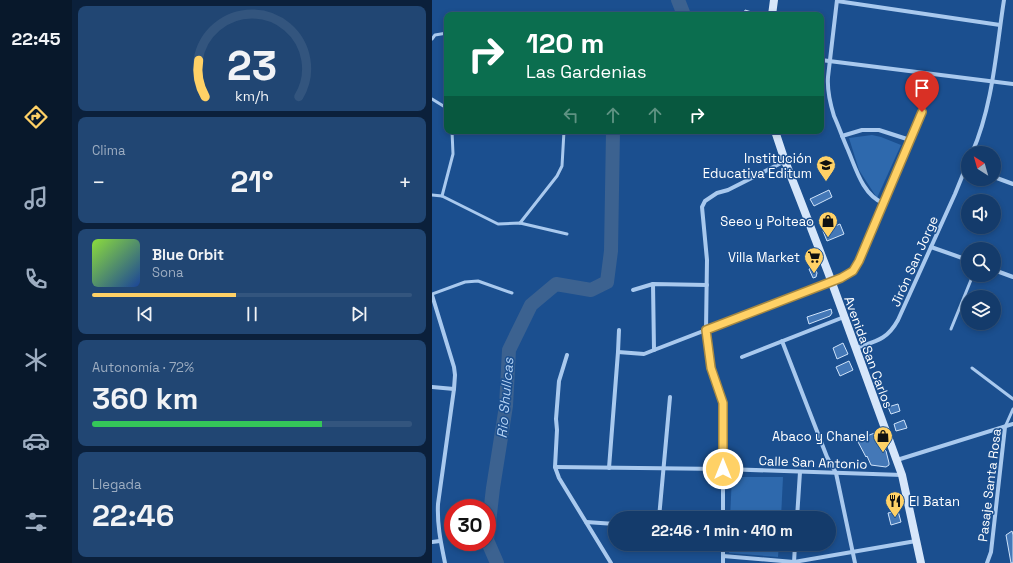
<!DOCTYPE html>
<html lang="es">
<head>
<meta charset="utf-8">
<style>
  body { margin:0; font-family:"Space Grotesk",sans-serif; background:#214673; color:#f1f3f6; height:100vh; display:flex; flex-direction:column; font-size:15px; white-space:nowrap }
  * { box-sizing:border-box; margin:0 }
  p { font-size:13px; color:#9dadc1 }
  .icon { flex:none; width:22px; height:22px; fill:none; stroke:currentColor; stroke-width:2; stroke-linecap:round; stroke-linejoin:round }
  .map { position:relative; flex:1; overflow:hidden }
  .panel { display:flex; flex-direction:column; gap:6px; padding:6px; background:#0b203b; width:360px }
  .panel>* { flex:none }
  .hud { position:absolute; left:12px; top:12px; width:380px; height:122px; border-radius:8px; box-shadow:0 2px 6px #0003,0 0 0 1px #33557e; background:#0b6e4f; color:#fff; overflow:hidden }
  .needle { width:26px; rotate:323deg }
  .fabs { position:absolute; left:529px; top:146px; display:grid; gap:8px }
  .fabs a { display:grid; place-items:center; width:40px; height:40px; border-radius:50%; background:#143b6b; box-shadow:0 2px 6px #0003,0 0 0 1px #33557e; font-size:20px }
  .speed { position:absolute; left:12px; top:499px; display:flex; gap:8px; font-size:20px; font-weight:700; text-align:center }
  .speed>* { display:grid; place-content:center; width:52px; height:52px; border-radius:50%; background:#143b6b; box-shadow:0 2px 6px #0003,0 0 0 1px #33557e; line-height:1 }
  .speed .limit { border:6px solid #d22; background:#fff; color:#111 }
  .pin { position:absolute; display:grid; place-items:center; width:34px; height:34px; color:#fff; margin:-41px -17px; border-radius:50% 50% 50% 0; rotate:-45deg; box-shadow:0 0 4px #0007 }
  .pin .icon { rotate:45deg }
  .me { position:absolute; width:44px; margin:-22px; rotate:0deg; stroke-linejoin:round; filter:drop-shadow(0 0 3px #0008) }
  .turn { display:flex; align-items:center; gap:14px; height:84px; padding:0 16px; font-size:18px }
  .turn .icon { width:52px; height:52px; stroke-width:2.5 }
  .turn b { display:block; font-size:28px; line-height:34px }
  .lanes { display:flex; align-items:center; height:38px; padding:0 16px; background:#0003; justify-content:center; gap:20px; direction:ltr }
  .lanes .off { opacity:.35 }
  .big { font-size:30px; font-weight:600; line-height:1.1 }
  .panel .card { flex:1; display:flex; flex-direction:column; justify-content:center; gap:6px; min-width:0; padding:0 14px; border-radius:8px; background:#214673 }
  .panel .dial { align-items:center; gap:0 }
  .dial svg { height:104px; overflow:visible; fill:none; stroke:#33557e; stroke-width:7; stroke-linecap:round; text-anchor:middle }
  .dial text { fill:#f1f3f6; stroke:none }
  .song { display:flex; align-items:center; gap:12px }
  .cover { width:48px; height:48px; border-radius:6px; background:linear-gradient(135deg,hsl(90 70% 55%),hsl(220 70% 35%)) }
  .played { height:4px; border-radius:2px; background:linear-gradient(90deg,#ffd166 45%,#33557e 45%) }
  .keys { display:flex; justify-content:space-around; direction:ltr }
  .heat { display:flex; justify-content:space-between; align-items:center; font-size:22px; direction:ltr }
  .charge { height:6px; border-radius:3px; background:linear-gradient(90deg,#34c759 72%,#33557e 0) }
  .trip { position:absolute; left:176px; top:511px; width:228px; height:40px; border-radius:20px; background:#143b6b; box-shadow:0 2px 6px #0003,0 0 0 1px #33557e; font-weight:600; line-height:40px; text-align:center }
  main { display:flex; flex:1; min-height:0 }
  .tabs { display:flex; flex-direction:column; width:72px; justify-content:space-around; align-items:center; background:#08182b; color:#9dadc1 }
  .tabs .icon { width:28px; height:28px }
  .tabs .active { color:#ffd166 }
  .tabs b { font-size:18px; color:#f1f3f6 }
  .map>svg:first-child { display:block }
  .green { fill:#2e69ad }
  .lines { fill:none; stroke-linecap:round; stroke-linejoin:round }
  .river { stroke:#3c6290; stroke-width:14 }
  .building { fill:#4478b7; stroke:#cfe3fa }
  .service { stroke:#a9c9ee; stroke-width:3 }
  .minor { stroke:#a9c9ee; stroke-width:4 }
  .secondary { stroke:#d6e6fa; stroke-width:8 }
  .route-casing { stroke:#a68842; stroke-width:10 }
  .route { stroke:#ffd166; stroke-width:7 }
  .labels { text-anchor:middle; stroke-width:3; stroke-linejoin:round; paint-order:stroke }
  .poi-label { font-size:13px; fill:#fff; stroke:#1b4f8f; text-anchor:end }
  .street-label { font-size:13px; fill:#fff; stroke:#1b4f8f }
  .water-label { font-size:14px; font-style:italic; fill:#b5d3f5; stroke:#1b4f8f }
</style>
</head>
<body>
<main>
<nav class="tabs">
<b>22:45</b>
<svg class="icon active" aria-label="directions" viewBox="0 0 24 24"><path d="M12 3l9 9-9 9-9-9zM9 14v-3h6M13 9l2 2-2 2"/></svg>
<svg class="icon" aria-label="music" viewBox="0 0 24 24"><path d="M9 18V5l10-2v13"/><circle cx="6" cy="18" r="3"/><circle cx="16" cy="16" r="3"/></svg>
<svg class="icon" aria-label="phone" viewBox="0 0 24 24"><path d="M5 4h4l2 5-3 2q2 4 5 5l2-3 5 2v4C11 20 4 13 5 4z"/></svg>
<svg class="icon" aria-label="climate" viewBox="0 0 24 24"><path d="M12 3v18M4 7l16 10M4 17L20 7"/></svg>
<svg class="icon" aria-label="car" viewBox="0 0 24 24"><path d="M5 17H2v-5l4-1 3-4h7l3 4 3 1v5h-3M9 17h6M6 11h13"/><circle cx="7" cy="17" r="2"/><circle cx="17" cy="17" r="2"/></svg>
<svg class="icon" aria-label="filters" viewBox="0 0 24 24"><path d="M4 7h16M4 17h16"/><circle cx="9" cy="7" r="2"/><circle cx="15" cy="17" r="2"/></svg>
</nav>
<section class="panel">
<div class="card dial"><svg viewBox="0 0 100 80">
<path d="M14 69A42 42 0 1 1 86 69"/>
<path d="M14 69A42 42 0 0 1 9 41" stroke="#ffd166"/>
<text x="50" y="56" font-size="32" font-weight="700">23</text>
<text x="50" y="72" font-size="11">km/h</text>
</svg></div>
<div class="card"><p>Clima</p>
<div class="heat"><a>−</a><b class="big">21°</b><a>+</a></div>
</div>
<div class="card">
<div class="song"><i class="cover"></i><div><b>Blue Orbit</b><p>Sona</p></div></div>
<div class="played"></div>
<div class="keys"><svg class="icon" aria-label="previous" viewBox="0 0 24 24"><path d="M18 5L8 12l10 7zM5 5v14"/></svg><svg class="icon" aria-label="pause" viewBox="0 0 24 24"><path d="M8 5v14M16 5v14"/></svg><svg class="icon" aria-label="next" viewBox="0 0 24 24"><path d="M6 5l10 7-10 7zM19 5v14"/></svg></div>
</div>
<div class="card"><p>Autonomía · 72%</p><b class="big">360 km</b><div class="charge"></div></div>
<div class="card"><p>Llegada</p><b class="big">22:46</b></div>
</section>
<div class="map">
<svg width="581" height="563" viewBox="0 0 581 563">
  <rect width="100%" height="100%" fill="#1b4f8f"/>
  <!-- green -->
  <g class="green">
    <path d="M440,135L449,137L469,145L445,198L427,170L417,138Z"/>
    <path d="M300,477H351L349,518H298Z"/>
    <path d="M298,544H347L346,557L297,553Z"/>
  </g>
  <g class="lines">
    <!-- river -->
    <g class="river">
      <path d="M246,0L252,15"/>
      <path d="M65,563L55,540L61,488L74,406L77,350L99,305L124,284L159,290L175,282L179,251L181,131"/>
    </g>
  </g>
  <!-- building -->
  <g class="building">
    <path d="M313,10L330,15H312Z"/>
    <path d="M397,190L400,197L382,206L378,199Z"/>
    <path d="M402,215L404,220L389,225L387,220Z"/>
    <path d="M408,224L412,234L395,241L391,231Z"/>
    <path d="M382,267L385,273L384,277L381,278L377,269Z"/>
    <path d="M399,309L400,313L398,316L377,324L375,317Z"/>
    <path d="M411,343L416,354L405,359L401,348Z"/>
    <path d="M417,361L421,370L408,376L404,367Z"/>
    <path d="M466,404L468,411L459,414L456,407Z"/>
    <path d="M472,420L475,428L464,431L462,424Z"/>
    <path d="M445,432L446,435H447L452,449L454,451L457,463V465L454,467L439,465L435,456L434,457L425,440Z"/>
    <path d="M466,511L469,522L459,525L456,513Z"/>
    <path d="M580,531L581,535V563H579L574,535Z"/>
  </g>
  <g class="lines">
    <!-- service -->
    <g class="service">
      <path d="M0,39L3,35L15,33"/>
      <path d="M0,99L13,107L15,110"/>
      <path d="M0,195L10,196L66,224L88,223L135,234"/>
      <path d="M10,196L21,154L20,131"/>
      <path d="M88,223L125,176L130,166L132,131"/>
      <path d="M0,294L33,282L46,281L80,293"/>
      <path d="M519,329L541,275"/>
      <path d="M540,368L581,399"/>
      <path d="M573,427L581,409"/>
    </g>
    <!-- minor -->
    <g class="minor">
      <path d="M405,0L396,77C395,90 398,103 402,116C407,127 411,139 416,150C424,169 431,195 451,203"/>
      <path d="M405,1L568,25"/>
      <path d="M389,60L581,84"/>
      <path d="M410,136L430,130H447L478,140"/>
      <path d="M540,153C561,105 564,51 572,0"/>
      <path d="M562,177L581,184"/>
      <path d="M499,247L536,260"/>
      <path d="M562,270L581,277"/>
      <path d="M221,284L222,350"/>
      <path d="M201,290L221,284L275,285"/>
      <path d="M0,295L22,367L23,375L22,389L6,504C5,525 9,543 13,563"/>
      <path d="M350,341L395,457L404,473L423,563"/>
      <path d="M424,348C444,341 455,340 466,320L523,194L536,162"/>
      <path d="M186,352L212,354L222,350L409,278L421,271L427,261L493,104L496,96L499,74"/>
      <path d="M135,355L127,381L124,419L125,430L123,467L127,478L179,563"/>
      <path d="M310,357L412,317"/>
      <path d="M0,387L22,389"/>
      <path d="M465,460L581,424"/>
      <path d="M123,467L291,469L470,475"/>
      <path d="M177,468L186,352L187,330"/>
      <path d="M227,518L238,397"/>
      <path d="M291,518V403L279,368L274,330L275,260L270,207L273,201L285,193L296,190L353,161"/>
      <path d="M365,518L368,472"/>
      <path d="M154,522L183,524"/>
      <path d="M0,542L8,541"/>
      <path d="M291,544V563"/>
      <path d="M291,556L362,562L484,541"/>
      <path d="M362,563L363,544"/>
      <path d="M555,563L559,552L573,427"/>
    </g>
    <!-- secondary -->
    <g class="secondary">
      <path d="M340,15L342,0"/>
      <path d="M343,131L353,161L369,202L396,272L470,475L489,563"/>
    </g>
  </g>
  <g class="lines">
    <!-- route casing -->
    <g class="route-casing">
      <path id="route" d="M291,469V403L279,368L274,330L409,278L421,271L427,261L490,112"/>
    </g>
    <!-- route -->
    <use href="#route" class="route"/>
  </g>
  <!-- icons -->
  <defs>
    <g id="school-pin" transform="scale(1)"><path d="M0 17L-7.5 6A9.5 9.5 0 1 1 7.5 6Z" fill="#ffd166" stroke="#1b4f8f"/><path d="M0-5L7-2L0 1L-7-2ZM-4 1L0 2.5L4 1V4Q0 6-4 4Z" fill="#111"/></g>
    <g id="shop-pin" transform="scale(1)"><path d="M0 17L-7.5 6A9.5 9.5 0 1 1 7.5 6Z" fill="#ffd166" stroke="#1b4f8f"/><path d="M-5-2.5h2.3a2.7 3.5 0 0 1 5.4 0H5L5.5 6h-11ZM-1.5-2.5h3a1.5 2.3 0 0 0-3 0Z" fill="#111"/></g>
    <g id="supermarket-pin" transform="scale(1)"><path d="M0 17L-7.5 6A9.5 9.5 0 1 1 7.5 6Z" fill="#ffd166" stroke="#1b4f8f"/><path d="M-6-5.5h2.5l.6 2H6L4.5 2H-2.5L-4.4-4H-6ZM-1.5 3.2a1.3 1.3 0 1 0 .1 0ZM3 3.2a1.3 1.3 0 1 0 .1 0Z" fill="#111"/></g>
    <g id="restaurant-pin" transform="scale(1)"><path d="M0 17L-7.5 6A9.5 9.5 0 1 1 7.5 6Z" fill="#ffd166" stroke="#1b4f8f"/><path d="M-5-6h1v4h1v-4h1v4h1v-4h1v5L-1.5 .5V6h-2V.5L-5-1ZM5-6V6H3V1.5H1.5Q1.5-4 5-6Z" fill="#111"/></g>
  </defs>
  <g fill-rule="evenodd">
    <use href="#school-pin" x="394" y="165"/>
    <use href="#shop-pin" x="396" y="221"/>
    <use href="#supermarket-pin" x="382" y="257"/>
    <use href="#shop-pin" x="451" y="436"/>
    <use href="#restaurant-pin" x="463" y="501"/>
  </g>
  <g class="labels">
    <!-- poi labels -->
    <g class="poi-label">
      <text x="380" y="163">Institución<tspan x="380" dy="15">Educativa Editum</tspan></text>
      <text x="382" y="226">Seeo y Polteao</text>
      <text x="368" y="262">Villa Market</text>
      <text x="437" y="441">Abaco y Chanel</text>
      <text x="477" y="506" text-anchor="start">El Batan</text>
    </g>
    <!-- street labels -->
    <g class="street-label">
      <text transform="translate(482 261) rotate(-66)" y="5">Jirón San Jorge</text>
      <text transform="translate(437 352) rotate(70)" y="5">Avenida San Carlos</text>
      <text transform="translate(381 462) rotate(2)" y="5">Calle San Antonio</text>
      <text transform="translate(557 485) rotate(-83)" y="5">Pasaje Santa Rosa</text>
    </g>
    <!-- water labels -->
    <g class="water-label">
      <text transform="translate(73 398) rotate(-85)" y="5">Rio Shullcas</text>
    </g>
  </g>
</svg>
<div class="fabs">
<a><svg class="needle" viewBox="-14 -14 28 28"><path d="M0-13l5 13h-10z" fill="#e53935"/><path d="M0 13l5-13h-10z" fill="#9dadc1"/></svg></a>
<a><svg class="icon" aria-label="sound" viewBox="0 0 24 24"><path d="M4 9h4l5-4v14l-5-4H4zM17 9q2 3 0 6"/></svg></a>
<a><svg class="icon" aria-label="search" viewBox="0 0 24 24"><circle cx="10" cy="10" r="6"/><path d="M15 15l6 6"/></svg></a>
<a><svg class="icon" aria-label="layers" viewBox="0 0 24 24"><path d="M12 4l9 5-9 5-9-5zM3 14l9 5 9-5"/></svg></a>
</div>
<div class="speed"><div class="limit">30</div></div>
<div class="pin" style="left:490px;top:112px;background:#d93025"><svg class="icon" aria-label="arrive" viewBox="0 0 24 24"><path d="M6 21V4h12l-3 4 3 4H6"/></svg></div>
<svg class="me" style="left:291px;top:469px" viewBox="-20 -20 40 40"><circle r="17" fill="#ffd166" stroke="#fff" stroke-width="3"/><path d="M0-11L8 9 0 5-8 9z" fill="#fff"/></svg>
<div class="trip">22:46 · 1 min · 410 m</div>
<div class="hud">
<div class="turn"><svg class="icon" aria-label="right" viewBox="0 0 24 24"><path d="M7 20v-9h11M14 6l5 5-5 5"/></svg><div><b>120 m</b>Las Gardenias</div></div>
<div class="lanes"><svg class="icon off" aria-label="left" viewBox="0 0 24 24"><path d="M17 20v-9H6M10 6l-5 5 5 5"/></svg><svg class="icon off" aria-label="ahead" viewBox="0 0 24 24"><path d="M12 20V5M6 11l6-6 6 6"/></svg><svg class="icon off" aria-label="ahead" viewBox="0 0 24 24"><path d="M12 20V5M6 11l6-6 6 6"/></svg><svg class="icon" aria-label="right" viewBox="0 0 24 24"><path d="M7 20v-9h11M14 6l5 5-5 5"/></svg></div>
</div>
</div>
</main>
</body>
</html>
